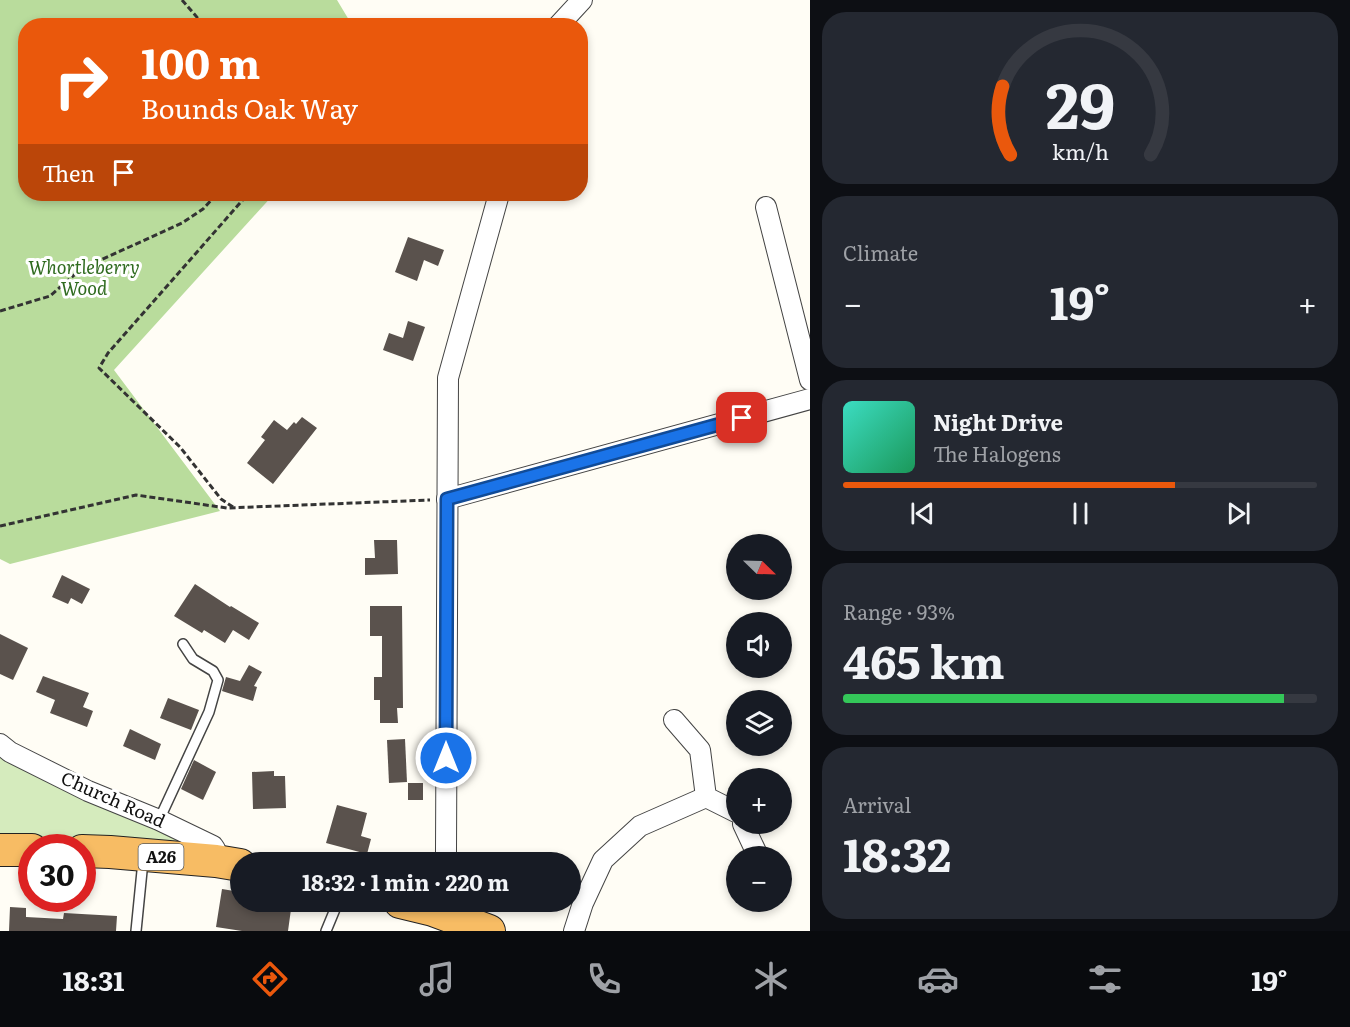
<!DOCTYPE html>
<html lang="en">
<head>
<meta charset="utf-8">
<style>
  body { margin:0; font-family:Literata,serif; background:#242831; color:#f1f3f6; height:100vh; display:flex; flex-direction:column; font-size:22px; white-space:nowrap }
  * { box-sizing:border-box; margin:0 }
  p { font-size:20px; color:#9ea1a6 }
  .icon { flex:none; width:33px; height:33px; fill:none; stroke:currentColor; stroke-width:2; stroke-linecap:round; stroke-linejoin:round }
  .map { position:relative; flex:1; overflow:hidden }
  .sheet { display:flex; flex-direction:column; gap:12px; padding:12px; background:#0d0f14; width:540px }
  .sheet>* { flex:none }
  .hud { position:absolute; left:18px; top:18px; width:570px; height:183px; border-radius:24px; box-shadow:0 3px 9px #0003; background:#ea580c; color:#fff; overflow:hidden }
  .needle { width:39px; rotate:113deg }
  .fabs { position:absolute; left:726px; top:534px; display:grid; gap:12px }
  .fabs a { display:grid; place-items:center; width:66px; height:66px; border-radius:50%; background:#171b24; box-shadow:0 3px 9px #0003; font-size:30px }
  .speed { position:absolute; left:18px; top:834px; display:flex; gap:12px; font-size:30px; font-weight:700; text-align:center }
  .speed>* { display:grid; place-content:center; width:78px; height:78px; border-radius:50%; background:#171b24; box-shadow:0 3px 9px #0003; line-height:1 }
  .speed .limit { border:9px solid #d22; background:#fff; color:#111 }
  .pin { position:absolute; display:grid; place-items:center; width:51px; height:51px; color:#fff; margin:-26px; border-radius:12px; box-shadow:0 3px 9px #0006 }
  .me { position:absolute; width:66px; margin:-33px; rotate:0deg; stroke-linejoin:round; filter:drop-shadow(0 0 4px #0008) }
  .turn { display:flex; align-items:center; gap:21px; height:126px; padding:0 24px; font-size:27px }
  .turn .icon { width:78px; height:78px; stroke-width:2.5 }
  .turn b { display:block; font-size:42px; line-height:51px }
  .then { display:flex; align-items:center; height:57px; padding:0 24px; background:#0003; gap:12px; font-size:22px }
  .big { font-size:45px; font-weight:700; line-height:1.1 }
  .sheet .card { flex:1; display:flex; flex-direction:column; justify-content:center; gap:9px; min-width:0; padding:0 21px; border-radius:24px; background:#242831 }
  .sheet .dial { align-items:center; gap:0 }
  .dial svg { height:156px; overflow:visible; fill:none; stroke:#363941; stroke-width:7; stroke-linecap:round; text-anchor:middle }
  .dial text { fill:#f1f3f6; stroke:none }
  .song { display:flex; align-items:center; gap:18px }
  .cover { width:72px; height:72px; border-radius:9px; background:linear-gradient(135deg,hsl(170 70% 55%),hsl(150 70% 35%)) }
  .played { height:6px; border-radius:3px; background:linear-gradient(90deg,#ea580c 70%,#363941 70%) }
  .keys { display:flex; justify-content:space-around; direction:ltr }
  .heat { display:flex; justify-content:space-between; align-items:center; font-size:33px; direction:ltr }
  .charge { height:9px; border-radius:4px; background:linear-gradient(90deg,#34c759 93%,#363941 0) }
  .trip { position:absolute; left:230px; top:852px; width:351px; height:60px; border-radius:30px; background:#171b24; box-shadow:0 3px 9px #0003; font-weight:700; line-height:60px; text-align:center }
  .tab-bar { display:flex; height:96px; justify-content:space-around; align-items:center; background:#090b0e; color:#9ea1a6 }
  .tab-bar .icon { width:42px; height:42px }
  .tab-bar .current { color:#ea580c }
  .tab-bar b { font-size:27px; color:#f1f3f6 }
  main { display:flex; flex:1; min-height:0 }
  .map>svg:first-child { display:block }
  .green { fill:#d5ebbd }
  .forest { fill:#b9dc9c }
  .building { fill:#5a524d }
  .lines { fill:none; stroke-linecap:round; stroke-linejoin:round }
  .service-casing { stroke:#444; stroke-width:12 }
  .minor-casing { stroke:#444; stroke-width:22 }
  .trunk-casing { stroke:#222; stroke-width:34 }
  .path { stroke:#333; stroke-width:3; stroke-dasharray:6 3; stroke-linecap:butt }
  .service { stroke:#fff; stroke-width:9 }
  .minor { stroke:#fff; stroke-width:20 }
  .trunk { stroke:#f7bc64; stroke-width:32 }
  .route-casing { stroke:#114b97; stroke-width:15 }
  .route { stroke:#1a73e8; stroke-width:10 }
  .labels { text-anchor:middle; stroke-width:6; stroke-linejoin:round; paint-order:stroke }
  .shield { fill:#fff; stroke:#585858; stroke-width:1.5 }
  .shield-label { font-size:16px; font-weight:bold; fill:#111 }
  .park-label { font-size:18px; font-style:italic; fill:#2f6b1f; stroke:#fff }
  .street-label { font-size:18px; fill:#111; stroke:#fff }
</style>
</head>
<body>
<main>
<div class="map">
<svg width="810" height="931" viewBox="0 0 810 931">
  <rect width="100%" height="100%" fill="#fffdf5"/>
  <!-- green -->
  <path class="green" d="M0,752L198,848L67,837L0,838Z"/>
  <!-- forest -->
  <path class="forest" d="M0,0H337L352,25L26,26V194H274L114,370L220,511L10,564L0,559Z"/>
  <!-- building -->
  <g class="building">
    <path d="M408,237L444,250L438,266L424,260L417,281L395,272Z"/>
    <path d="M408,321L425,327L413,361L383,350L389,333L403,338Z"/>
    <path d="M302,417L317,428L273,484L247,463L265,440L261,437L274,420L287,430L294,422L296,424Z"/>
    <path d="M374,540H397L398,574L365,575V558H375Z"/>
    <path d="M62,575L90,589L82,604L71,598L68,604L52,597Z"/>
    <path d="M195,584L230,607L231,606L259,623L249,640L233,630L225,643L204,630L202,633L174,616Z"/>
    <path d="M370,606H402L403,708H397L398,723H380V700H374V677H382V636H370Z"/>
    <path d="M0,634L28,648L13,680L0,674Z"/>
    <path d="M249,665L262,672L254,686L257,687L253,701L222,691L226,677L240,681Z"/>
    <path d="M43,676L89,693L83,707L93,711L87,727L50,713L55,700L36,692Z"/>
    <path d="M168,698L199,710L191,730L160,718Z"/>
    <path d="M130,729L161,744L155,760L123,746Z"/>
    <path d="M405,739L407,782L389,783L387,740Z"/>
    <path d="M194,760L216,772L203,800L181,789Z"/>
    <path d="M274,771V776H285L286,808L253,809L252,772Z"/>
    <rect x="408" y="783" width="15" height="17"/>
    <path d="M337,805L367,813L361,836L371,839L367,854L326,843Z"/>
    <path d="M222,889L240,892V902H292L288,931H242L216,927Z"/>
    <path d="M10,907L26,908V917L63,919L64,913L117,916L116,931H9Z"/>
  </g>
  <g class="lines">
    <!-- service casing -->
    <g class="service-casing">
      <g id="service">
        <path d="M159,820L209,712L218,680L213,671L193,659L183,644"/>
        <path d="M136,931L143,861"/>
        <path d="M326,931L338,902"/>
      </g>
    </g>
    <!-- minor casing -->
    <g class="minor-casing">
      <g id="minor">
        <path d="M558,26L582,0"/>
        <path d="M766,207L810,380"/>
        <path d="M447,499L810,399"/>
        <path d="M674,720L700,750L706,797L736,812"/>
        <path d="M0,744L10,752L88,791L159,820L213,846L215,849L216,861"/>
        <path d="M743,824L758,856"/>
        <path d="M445,862L446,852L448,378L499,194"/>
        <path d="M574,931L583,903L603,860L640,826L706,797"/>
      </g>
    </g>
    <!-- trunk casing -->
    <g class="trunk-casing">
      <g id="trunk">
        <path d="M0,850H32"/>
        <path d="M82,851L110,852L216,861L240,865"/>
        <path d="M400,902L433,910L489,931"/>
      </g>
    </g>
    <!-- path -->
    <g class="path">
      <path d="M182,0L202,23L206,26"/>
      <path d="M0,311L50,296L81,269L182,223L203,209L217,194"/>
      <path d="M233,507L221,499L180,447L99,368L108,353L248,194"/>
      <path d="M0,526L136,495L227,508L430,500"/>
    </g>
    <!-- service -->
    <use href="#service" class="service"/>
    <!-- minor -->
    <use href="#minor" class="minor"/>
    <!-- trunk -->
    <use href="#trunk" class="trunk"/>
  </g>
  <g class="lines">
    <!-- route casing -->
    <g class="route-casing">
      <path id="route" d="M446,758L447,499L742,418"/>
    </g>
    <!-- route -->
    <use href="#route" class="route"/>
  </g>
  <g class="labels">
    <!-- shield labels -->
    <rect class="shield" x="138.5" y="844" width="45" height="26" rx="4.5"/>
    <g class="shield-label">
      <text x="161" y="863">A26</text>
    </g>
    <!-- park labels -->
    <g class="park-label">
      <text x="84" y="274">Whortleberry<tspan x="84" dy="21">Wood</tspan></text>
    </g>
    <!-- street labels -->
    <g class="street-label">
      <text transform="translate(113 800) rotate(24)" y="6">Church Road</text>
    </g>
  </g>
</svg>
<div class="fabs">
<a><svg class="needle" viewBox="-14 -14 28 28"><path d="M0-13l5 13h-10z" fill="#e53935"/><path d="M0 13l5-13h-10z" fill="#9ea1a6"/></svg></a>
<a><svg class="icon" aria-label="sound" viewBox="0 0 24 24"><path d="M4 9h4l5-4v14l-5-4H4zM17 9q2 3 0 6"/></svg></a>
<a><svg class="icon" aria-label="layers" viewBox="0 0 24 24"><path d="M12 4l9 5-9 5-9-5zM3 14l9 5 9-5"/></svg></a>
<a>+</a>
<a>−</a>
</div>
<div class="speed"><div class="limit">30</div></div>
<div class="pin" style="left:742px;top:418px;background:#d93025"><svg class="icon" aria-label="arrive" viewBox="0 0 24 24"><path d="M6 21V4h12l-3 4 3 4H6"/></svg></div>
<svg class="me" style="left:446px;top:758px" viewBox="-20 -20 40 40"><circle r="17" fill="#1a73e8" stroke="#fff" stroke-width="3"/><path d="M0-11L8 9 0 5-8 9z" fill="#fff"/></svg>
<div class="trip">18:32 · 1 min · 220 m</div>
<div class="hud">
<div class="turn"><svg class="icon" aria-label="right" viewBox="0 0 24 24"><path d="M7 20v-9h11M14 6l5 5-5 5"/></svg><div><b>100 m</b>Bounds Oak Way</div></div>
<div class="then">Then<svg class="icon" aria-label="arrive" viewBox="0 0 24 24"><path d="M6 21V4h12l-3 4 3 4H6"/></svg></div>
</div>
</div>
<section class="sheet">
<div class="card dial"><svg viewBox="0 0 100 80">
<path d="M14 69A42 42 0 1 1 86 69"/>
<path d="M14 69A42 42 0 0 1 10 34" stroke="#ea580c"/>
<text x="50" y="56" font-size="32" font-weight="700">29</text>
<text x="50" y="72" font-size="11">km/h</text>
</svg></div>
<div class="card"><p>Climate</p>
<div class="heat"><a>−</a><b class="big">19°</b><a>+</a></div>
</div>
<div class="card">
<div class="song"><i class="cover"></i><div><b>Night Drive</b><p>The Halogens</p></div></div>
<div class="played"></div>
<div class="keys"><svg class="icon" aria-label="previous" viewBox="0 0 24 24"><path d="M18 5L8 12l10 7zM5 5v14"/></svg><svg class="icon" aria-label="pause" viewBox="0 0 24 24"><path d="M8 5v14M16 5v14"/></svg><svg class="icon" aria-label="next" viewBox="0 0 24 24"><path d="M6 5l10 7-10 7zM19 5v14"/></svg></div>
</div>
<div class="card"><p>Range · 93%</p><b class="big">465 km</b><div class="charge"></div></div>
<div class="card"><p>Arrival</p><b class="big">18:32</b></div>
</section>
</main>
<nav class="tab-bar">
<b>18:31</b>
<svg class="icon current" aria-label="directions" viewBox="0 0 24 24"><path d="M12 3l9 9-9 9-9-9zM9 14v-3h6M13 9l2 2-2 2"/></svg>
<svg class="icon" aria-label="music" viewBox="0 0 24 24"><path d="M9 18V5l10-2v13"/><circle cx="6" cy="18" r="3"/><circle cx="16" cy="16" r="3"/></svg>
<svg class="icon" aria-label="phone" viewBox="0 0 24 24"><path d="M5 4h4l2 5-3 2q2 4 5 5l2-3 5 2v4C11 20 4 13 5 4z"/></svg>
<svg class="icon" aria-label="climate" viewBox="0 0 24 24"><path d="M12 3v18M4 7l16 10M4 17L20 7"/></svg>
<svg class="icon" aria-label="car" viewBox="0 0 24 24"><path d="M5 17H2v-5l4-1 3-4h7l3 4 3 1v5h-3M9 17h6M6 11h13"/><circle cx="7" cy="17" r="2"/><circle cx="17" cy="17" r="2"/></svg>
<svg class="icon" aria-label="filters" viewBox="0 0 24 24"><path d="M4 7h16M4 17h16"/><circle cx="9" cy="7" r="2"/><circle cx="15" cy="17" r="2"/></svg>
<b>19°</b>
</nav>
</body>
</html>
